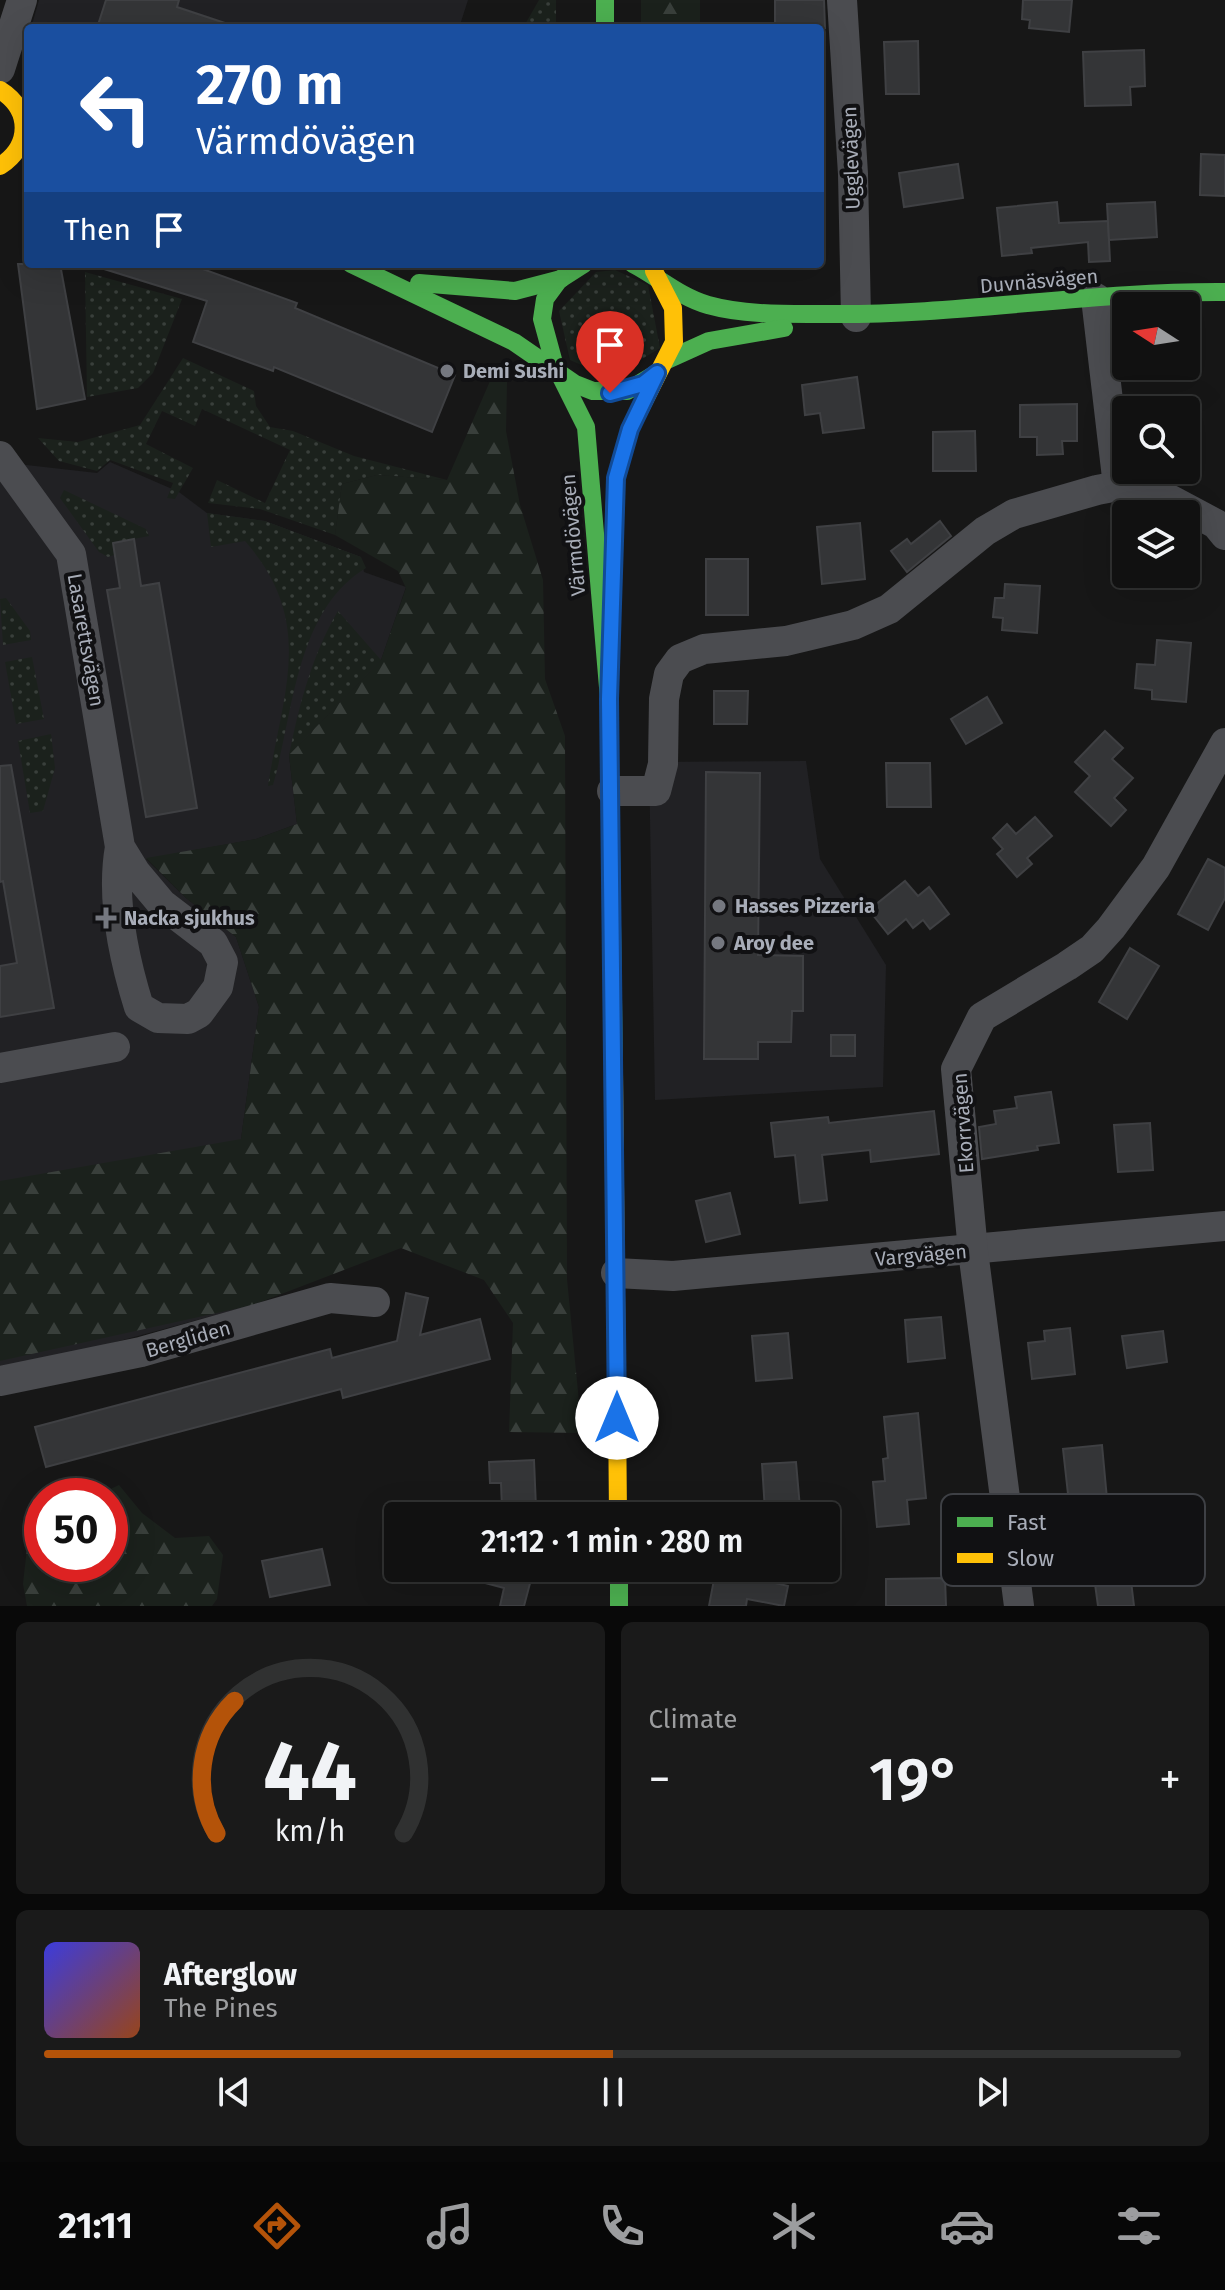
<!DOCTYPE html>
<html lang="en">
<head>
<meta charset="utf-8">
<style>
  body { margin:0; font-family:"Fira Sans",sans-serif; background:#1a1a1a; color:#f1f3f6; height:100vh; display:flex; flex-direction:column; font-size:30px; white-space:nowrap }
  * { box-sizing:border-box; margin:0 }
  p { font-size:26px; color:#9c9d9f }
  .icon { flex:none; width:44px; height:44px; fill:none; stroke:currentColor; stroke-width:2; stroke-linecap:round; stroke-linejoin:round }
  .map { position:relative; height:1606px; overflow:hidden }
  .panel { display:flex; flex-direction:column; gap:16px; padding:16px; background:#090909; flex:1 }
  .panel>* { flex:none }
  .top-card { position:absolute; left:24px; top:24px; width:800px; height:244px; border-radius:8px; box-shadow:0 8px 32px #0002,0 0 0 2px #303131; background:#1a4fa0; color:#fff; overflow:hidden }
  .needle { width:52px; rotate:282deg }
  .buttons { position:absolute; left:1112px; top:292px; display:grid; gap:16px }
  .buttons a { display:grid; place-items:center; width:88px; height:88px; border-radius:8px; background:#111; box-shadow:0 8px 32px #0002,0 0 0 2px #303131; font-size:40px }
  .speed { position:absolute; left:24px; top:1478px; display:flex; gap:16px; font-size:40px; font-weight:700; text-align:center }
  .speed>* { display:grid; place-content:center; width:104px; height:104px; border-radius:50%; background:#111; box-shadow:0 8px 32px #0002,0 0 0 2px #303131; line-height:1 }
  .speed .limit { border:12px solid #d22; background:#fff; color:#111 }
  .pin { position:absolute; display:grid; place-items:center; width:68px; height:68px; color:#fff; margin:-82px -34px; border-radius:50% 50% 50% 0; rotate:-45deg; box-shadow:0 0 8px #0007 }
  .pin .icon { rotate:45deg }
  .me { position:absolute; width:88px; margin:-44px; rotate:0deg; stroke-linejoin:round; filter:drop-shadow(0 0 6px #0008) }
  .turn { display:flex; align-items:center; gap:28px; height:168px; padding:0 40px; font-size:36px }
  .turn .icon { width:104px; height:104px; stroke-width:2.5 }
  .turn b { display:block; font-size:56px; line-height:68px }
  .then { display:flex; align-items:center; height:76px; padding:0 40px; background:#0003; gap:16px; font-size:30px }
  .big { font-size:60px; font-weight:600; line-height:1.1 }
  .panel .card { flex:1; display:flex; flex-direction:column; justify-content:center; gap:12px; min-width:0; padding:0 28px; border-radius:12px; background:#1a1a1a }
  .panel .dial { align-items:center; gap:0 }
  .dial svg { height:208px; overflow:visible; fill:none; stroke:#303131; stroke-width:7; stroke-linecap:round; text-anchor:middle }
  .dial text { fill:#f1f3f6; stroke:none }
  .song { display:flex; align-items:center; gap:24px }
  .cover { width:96px; height:96px; border-radius:12px; background:linear-gradient(135deg,hsl(240 70% 55%),hsl(20 70% 35%)) }
  .played { height:8px; border-radius:4px; background:linear-gradient(90deg,#b45309 50%,#303131 50%) }
  .keys { display:flex; justify-content:space-around; direction:ltr }
  .heat { display:flex; justify-content:space-between; align-items:center; font-size:44px; direction:ltr }
  .panel .tiles { flex:1; display:grid; gap:16px; grid-template-columns:1fr 1fr }
  .card:last-child { grid-column:span 2 }
  .trip { position:absolute; left:384px; top:1502px; width:456px; height:80px; border-radius:8px; background:#111; box-shadow:0 8px 32px #0002,0 0 0 2px #303131; font-weight:600; line-height:80px; text-align:center }
  .tab-bar { display:flex; height:128px; justify-content:space-around; align-items:center; background:#070707; color:#9c9d9f }
  .tab-bar .icon { width:56px; height:56px }
  .tab-bar .current { color:#b45309 }
  .tab-bar b { font-size:36px; color:#f1f3f6 }
  .map>svg:first-child { display:block }
  .built { fill:#212124 }
  .grass { fill:url(#grass-dots) }
  .forest { fill:url(#forest-firs) }
  .building { fill:#343537; stroke:#3f4043; stroke-width:2 }
  .lines { fill:none; stroke-linecap:round; stroke-linejoin:round }
  .street { stroke:#4b4c50; stroke-width:30 }
  .fast { stroke:#4caf50; stroke-width:18 }
  .slow { stroke:#ffc107; stroke-width:18 }
  .route-casing { stroke:#114b97; stroke-width:20 }
  .route { stroke:#1a73e8; stroke-width:14 }
  .poi-dot { fill:#757880; stroke:#111113; stroke-width:3 }
  .labels { text-anchor:middle; stroke-width:8; stroke-linejoin:round; paint-order:stroke }
  .street-label { font-size:20px; fill:#a8adb8; stroke:#111113 }
  .poi-label { font-size:20px; font-weight:bold; fill:#a8adb8; stroke:#111113; text-anchor:start }
  .key { fill:#111113; stroke:#3e4045; stroke-width:2 }
  .key-label { font-size:22px; fill:#a8adb8 }
</style>
</head>
<body>
<div class="map">
<svg width="1225" height="1606" viewBox="0 0 1225 1606">
  <defs>
    <pattern id="grass-dots" width="8" height="8" patternUnits="userSpaceOnUse" patternTransform="scale(2)"><rect width="8" height="8" fill="#1b211c"/><path d="M2 2h.1M6 6h.1" fill="none" stroke="#393f3b" stroke-width="1.8" stroke-linecap="round"/></pattern>
    <pattern id="forest-firs" width="22" height="20" patternUnits="userSpaceOnUse" patternTransform="scale(2)"><rect width="22" height="20" fill="#1b211c"/><path d="M5 1l3.5 6h-7zM16 11l3.5 6h-7z" fill="#393f3b"/></pattern>
  </defs>
  <rect width="100%" height="100%" fill="#171717"/>
  <!-- built -->
  <g class="built">
    <path d="M39,0H468L459,28H31Z"/>
    <path d="M0,462L97,473L110,462L179,492L207,513L265,521L361,557L364,572L406,587L381,660L289,755L297,824L256,839L146,859L186,898L236,937L259,1007L241,1139L253,1305L71,1354L0,1367Z"/>
    <path d="M806,761L820,859L886,965L883,1087L655,1100L649,762Z"/>
  </g>
  <!-- grass -->
  <g class="grass">
    <path d="M539,0H556V28H523Z"/>
    <path d="M615,270L648,285L660,348L611,378L570,360L559,311L596,272Z"/>
    <path d="M85,272L182,299L153,373L138,388L87,397Z"/>
    <path d="M183,358L254,391L256,406L270,427L293,431L354,456L447,480L377,475L342,484L335,535L260,509L208,503L217,480L265,503L290,450L202,409L195,426L162,411L146,444L193,468L175,499L167,498L173,483L110,460L97,471L59,461L38,438L78,442L140,425Z"/>
    <path d="M64,490L146,529L149,536L113,543L114,555L108,557L99,552L60,498Z"/>
    <path d="M207,513L265,521L361,557L366,568C295,611 294,713 273,785L268,786C282,693 317,623 245,541L211,547Z"/>
    <path d="M6,598L30,631L31,640L3,645L0,599Z"/>
    <path d="M338,611L381,660L289,755C299,705 312,655 338,611Z"/>
    <path d="M32,657L44,719L16,724L5,662Z"/>
    <path d="M51,734L55,768L43,811L30,813L18,741Z"/>
  </g>
  <!-- forest -->
  <g class="forest">
    <rect x="641" y="0" width="59" height="28"/>
    <path d="M494,372L507,381L506,431L520,505L543,580L545,679L565,736L567,1279L582,1433L509,1432L513,1323L484,1280L401,1248L253,1305L0,1361V1181L241,1139L259,1007L236,937L186,898L146,858L256,839L297,824L289,755L381,660L406,588L398,571L335,535L342,484L377,475L447,480Z"/>
    <path d="M119,1485L142,1513L175,1538L209,1536L223,1555L217,1599L212,1606H27L23,1584L29,1530L42,1523V1564H110V1496H96Z"/>
  </g>
  <!-- building -->
  <g class="building">
    <path d="M106,0H179L177,7L228,24V28H97Z"/>
    <path d="M775,0H824L825,28H775Z"/>
    <path d="M1023,0H1072L1069,32L1029,28L1030,20L1022,19Z"/>
    <path d="M918,41L919,94H886L884,42Z"/>
    <path d="M1144,50L1145,86L1130,87L1131,105L1085,106L1083,52Z"/>
    <path d="M1201,154L1225,155V196L1200,195Z"/>
    <path d="M958,164L963,198L904,207L899,173Z"/>
    <path d="M1057,202L1059,223L1108,221L1110,261L1089,262L1088,242L1031,248L1032,253L1002,256L997,208Z"/>
    <path d="M1155,202L1157,237L1109,240L1107,204Z"/>
    <path d="M18,264H60L85,399L37,409Z"/>
    <path d="M105,264H189L297,303L295,308L455,375L432,432L274,367L273,371L193,342L207,301L104,269Z"/>
    <path d="M857,377L864,428L823,433L820,413L805,415L802,385Z"/>
    <path d="M1077,404V441H1062L1063,454L1037,455V437H1020V405Z"/>
    <path d="M975,431L976,471H933V432Z"/>
    <path d="M940,521L951,536L907,572L891,551L907,539L911,544Z"/>
    <path d="M860,523L865,579L822,584L817,527Z"/>
    <path d="M134,539L141,586L159,583L197,808L146,817L107,590L120,588L113,543Z"/>
    <rect x="706" y="559" width="42" height="56"/>
    <path d="M1005,584L1040,586L1037,633L1002,630L1003,618L993,617L995,598H1004Z"/>
    <path d="M1157,640L1191,643L1186,702L1152,699V690L1135,688L1137,664L1155,665Z"/>
    <path d="M714,691H748L747,724H714Z"/>
    <path d="M987,697L1002,723L966,744L951,719Z"/>
    <path d="M1105,731L1123,748L1112,759L1133,778L1114,798L1126,810L1111,826L1075,792L1090,776L1075,762Z"/>
    <path d="M886,763H930L931,807H887Z"/>
    <path d="M11,765L54,1008L0,1017V966L17,963L3,881L0,882V766Z"/>
    <path d="M706,772L760,773L758,955L803,956V1011H792L791,1042H758V1059H704Z"/>
    <path d="M1035,817L1052,836L1027,858L1032,864L1017,877L997,854L1003,849L993,838L1007,824L1016,834Z"/>
    <path d="M1208,859L1225,868V898L1208,930L1178,914Z"/>
    <path d="M905,881L918,896L929,887L949,914L930,929L923,920L913,928L906,919L888,934L869,910Z"/>
    <path d="M1130,948L1159,966L1127,1019L1099,1002Z"/>
    <rect x="831" y="1035" width="24" height="21"/>
    <path d="M1051,1092L1059,1143L1037,1146L1038,1150L982,1159L979,1127L996,1124L994,1111L1017,1108L1015,1097Z"/>
    <path d="M934,1111L939,1154L871,1162L870,1150L822,1155L827,1200L800,1203L795,1155L775,1157L771,1123L828,1117L829,1123Z"/>
    <path d="M1150,1123L1153,1170L1118,1172L1114,1125Z"/>
    <path d="M730,1193L740,1234L706,1242L696,1201Z"/>
    <path d="M406,1293L428,1298L420,1335L480,1319L490,1359L343,1398L341,1389L46,1467L35,1427L330,1349L332,1358L397,1341Z"/>
    <path d="M941,1317L945,1358L908,1362L905,1320Z"/>
    <path d="M1070,1328L1075,1374L1032,1379L1028,1343L1045,1341L1044,1331Z"/>
    <path d="M1163,1331L1167,1362L1127,1368L1122,1336Z"/>
    <path d="M788,1333L792,1378L756,1381L752,1336Z"/>
    <path d="M918,1413L926,1498L907,1500L909,1524L877,1527L873,1482L885,1481L883,1459L888,1458L884,1417Z"/>
    <path d="M1102,1445L1107,1499L1069,1503L1063,1449Z"/>
    <path d="M534,1460L536,1508L502,1509L501,1483H490L489,1462Z"/>
    <path d="M796,1462L800,1508L765,1511L762,1464Z"/>
    <path d="M322,1549L330,1585L270,1597L262,1561Z"/>
    <path d="M1129,1564L1134,1606H1098L1093,1569Z"/>
    <path d="M456,1568H518L533,1572L524,1606H500L504,1588L455,1575Z"/>
    <path d="M716,1569L788,1586L784,1606L747,1599L746,1606H709Z"/>
    <path d="M945,1578L946,1606H886V1579Z"/>
  </g>
  <g class="lines">
    <!-- street -->
    <g class="street">
      <path d="M842,0L853,174L856,317"/>
      <path d="M0,69L22,0"/>
      <path d="M1096,298L1118,486"/>
      <path d="M0,456L71,554L120,847L136,873L162,904L213,943L223,962L218,987L199,1013L188,1019L158,1018L139,1007C124,959 111,897 120,847"/>
      <path d="M612,791H656L663,764L664,699L669,674L680,659L704,649L786,641L853,625L889,609L985,531L1014,514L1097,490L1118,486L1171,500L1216,524L1225,535"/>
      <path d="M0,1068L115,1047"/>
      <path d="M616,1273L673,1276L1225,1226"/>
      <path d="M0,1381L141,1352L330,1298L375,1302"/>
      <path d="M1019,1606L973,1251L956,1069L982,1017L1067,966L1092,949L1111,928L1156,867L1225,743"/>
    </g>
    <!-- fast -->
    <g class="fast">
      <path d="M605,0V28"/>
      <path d="M351,264L514,342L575,384L593,391H627L657,373"/>
      <path d="M584,264L559,280L545,299L542,319L554,363L586,427L609,699L614,1073"/>
      <path d="M633,264C658,277 680,297 708,305C744,315 785,314 823,314C957,316 1090,291 1225,292"/>
      <path d="M419,283L515,291L561,279"/>
      <path d="M667,360L709,341L784,328"/>
      <path d="M619,1568V1606"/>
    </g>
    <!-- slow -->
    <g class="slow">
      <path d="M0,90C32,110 31,146 0,166"/>
      <path d="M614,522L616,478L630,429L674,342L673,308L654,271"/>
      <path d="M614,1073L618,1516"/>
    </g>
  </g>
  <g class="lines">
    <!-- route casing -->
    <g class="route-casing">
      <path id="route" d="M610,393L643,384L657,373L630,429L616,478L609,699L617,1418"/>
    </g>
    <!-- route -->
    <use href="#route" class="route"/>
  </g>
  <!-- markers -->
  <g class="poi-dot">
    <circle cx="447" cy="371" r="8"/>
    <circle cx="719" cy="906" r="8"/>
    <path d="M102 906h8v8h8v8h-8v8h-8v-8h-8v-8h8z"/>
    <circle cx="718" cy="943" r="8"/>
  </g>
  <g class="labels">
    <!-- street labels -->
    <g class="street-label">
      <text transform="translate(851 158) rotate(-92)" y="7">Ugglevägen</text>
      <text transform="translate(1039 281) rotate(-5)" y="7">Duvnäsvägen</text>
      <text transform="translate(573 535) rotate(-95)" y="7">Värmdövägen</text>
      <text transform="translate(86 640) rotate(80)" y="7">Lasarettsvägen</text>
      <text transform="translate(963 1123) rotate(-94)" y="7">Ekorrvägen</text>
      <text transform="translate(921 1255) rotate(-5)" y="7">Vargvägen</text>
      <text transform="translate(188 1339) rotate(-16)" y="7">Bergliden</text>
    </g>
    <!-- poi labels -->
    <g class="poi-label">
      <text x="463" y="378">Demi Sushi</text>
      <text x="735" y="913">Hasses Pizzeria</text>
      <text x="124" y="925">Nacka sjukhus</text>
      <text x="734" y="950">Aroy dee</text>
    </g>
  </g>
  <!-- legend -->
  <rect x="941" y="1494" width="264" height="92" rx="12" class="key"/>
  <rect x="957" y="1517" width="36" height="10" fill="#4caf50"/>
  <rect x="957" y="1553" width="36" height="10" fill="#ffc107"/>
  <g class="key-label">
    <text x="1007" y="1530">Fast</text>
    <text x="1007" y="1566">Slow</text>
  </g>
</svg>
<div class="buttons">
<a><svg class="needle" viewBox="-14 -14 28 28"><path d="M0-13l5 13h-10z" fill="#e53935"/><path d="M0 13l5-13h-10z" fill="#9c9d9f"/></svg></a>
<a><svg class="icon" aria-label="search" viewBox="0 0 24 24"><circle cx="10" cy="10" r="6"/><path d="M15 15l6 6"/></svg></a>
<a><svg class="icon" aria-label="layers" viewBox="0 0 24 24"><path d="M12 4l9 5-9 5-9-5zM3 14l9 5 9-5"/></svg></a>
</div>
<div class="speed"><div class="limit">50</div></div>
<div class="pin" style="left:610px;top:393px;background:#d93025"><svg class="icon" aria-label="arrive" viewBox="0 0 24 24"><path d="M6 21V4h12l-3 4 3 4H6"/></svg></div>
<svg class="me" style="left:617px;top:1418px" viewBox="-20 -20 40 40"><circle r="19" fill="#fff"/><path d="M0-13L10 11 0 6-10 11z" fill="#1a73e8"/></svg>
<div class="trip">21:12 · 1 min · 280 m</div>
<div class="top-card">
<div class="turn"><svg class="icon" aria-label="left" viewBox="0 0 24 24"><path d="M17 20v-9H6M10 6l-5 5 5 5"/></svg><div><b>270 m</b>Värmdövägen</div></div>
<div class="then">Then<svg class="icon" aria-label="arrive" viewBox="0 0 24 24"><path d="M6 21V4h12l-3 4 3 4H6"/></svg></div>
</div>
</div>
<section class="panel">
<div class="tiles">
<div class="card dial"><svg viewBox="0 0 100 80">
<path d="M14 69A42 42 0 1 1 86 69"/>
<path d="M14 69A42 42 0 0 1 21 18" stroke="#b45309"/>
<text x="50" y="56" font-size="32" font-weight="700">44</text>
<text x="50" y="72" font-size="11">km/h</text>
</svg></div>
<div class="card"><p>Climate</p>
<div class="heat"><a>−</a><b class="big">19°</b><a>+</a></div>
</div>
<div class="card">
<div class="song"><i class="cover"></i><div><b>Afterglow</b><p>The Pines</p></div></div>
<div class="played"></div>
<div class="keys"><svg class="icon" aria-label="previous" viewBox="0 0 24 24"><path d="M18 5L8 12l10 7zM5 5v14"/></svg><svg class="icon" aria-label="pause" viewBox="0 0 24 24"><path d="M8 5v14M16 5v14"/></svg><svg class="icon" aria-label="next" viewBox="0 0 24 24"><path d="M6 5l10 7-10 7zM19 5v14"/></svg></div>
</div>
</div>
</section>
<nav class="tab-bar">
<b>21:11</b>
<svg class="icon current" aria-label="directions" viewBox="0 0 24 24"><path d="M12 3l9 9-9 9-9-9zM9 14v-3h6M13 9l2 2-2 2"/></svg>
<svg class="icon" aria-label="music" viewBox="0 0 24 24"><path d="M9 18V5l10-2v13"/><circle cx="6" cy="18" r="3"/><circle cx="16" cy="16" r="3"/></svg>
<svg class="icon" aria-label="phone" viewBox="0 0 24 24"><path d="M5 4h4l2 5-3 2q2 4 5 5l2-3 5 2v4C11 20 4 13 5 4z"/></svg>
<svg class="icon" aria-label="climate" viewBox="0 0 24 24"><path d="M12 3v18M4 7l16 10M4 17L20 7"/></svg>
<svg class="icon" aria-label="car" viewBox="0 0 24 24"><path d="M5 17H2v-5l4-1 3-4h7l3 4 3 1v5h-3M9 17h6M6 11h13"/><circle cx="7" cy="17" r="2"/><circle cx="17" cy="17" r="2"/></svg>
<svg class="icon" aria-label="filters" viewBox="0 0 24 24"><path d="M4 7h16M4 17h16"/><circle cx="9" cy="7" r="2"/><circle cx="15" cy="17" r="2"/></svg>
</nav>
</body>
</html>
